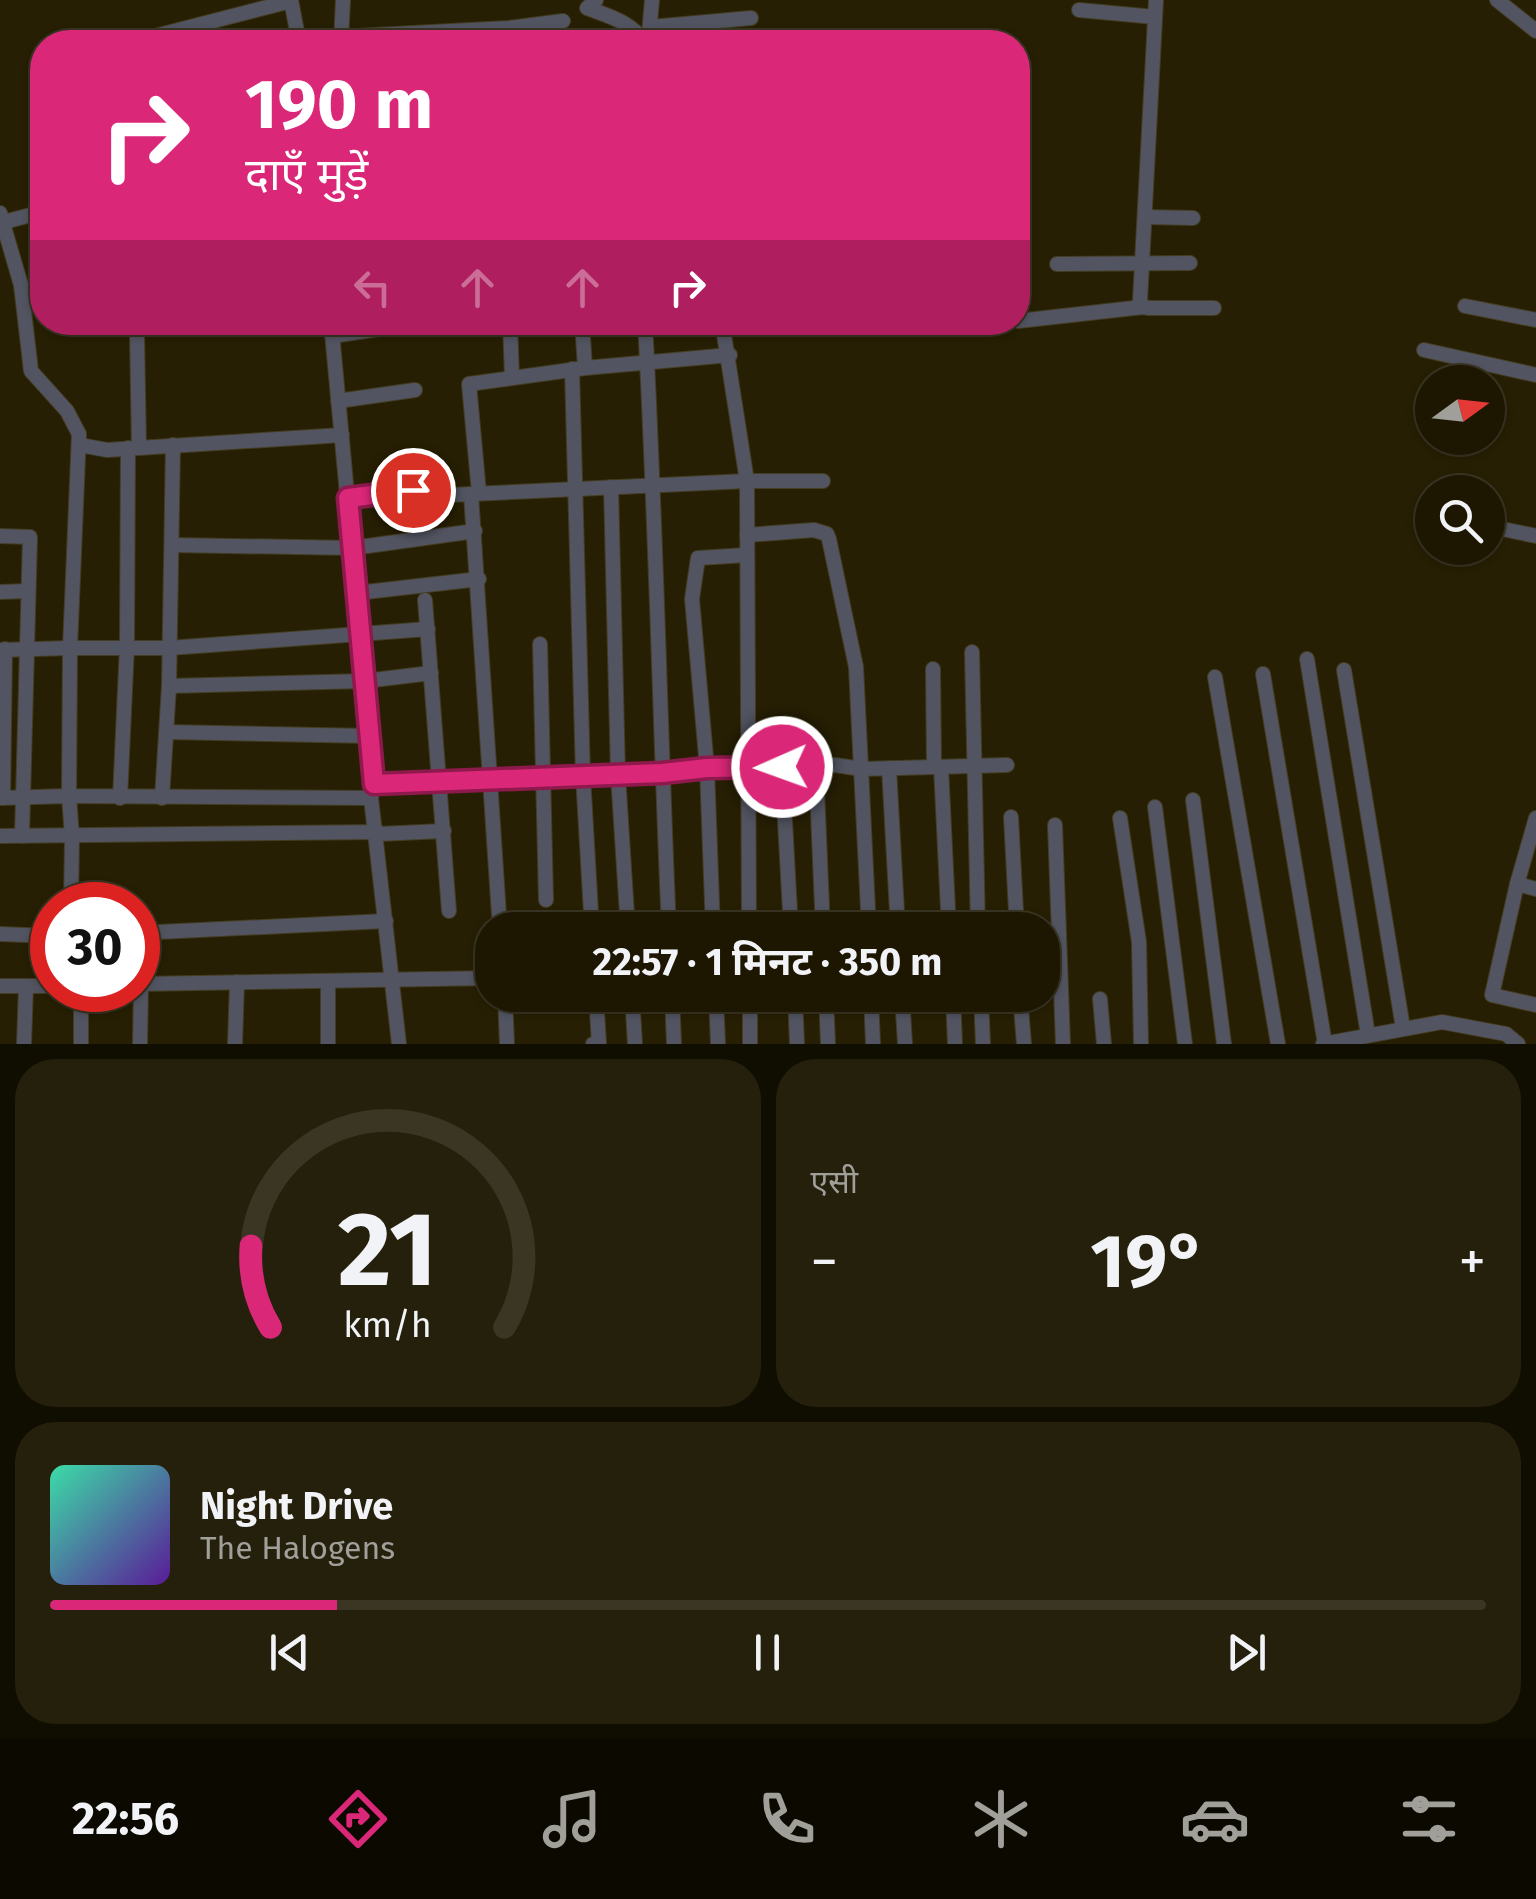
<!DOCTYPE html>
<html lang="hi">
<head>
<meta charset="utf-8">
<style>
  body { margin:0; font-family:"Fira Sans","Noto Sans Devanagari",sans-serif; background:#25200c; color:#f1f3f6; height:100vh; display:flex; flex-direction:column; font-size:38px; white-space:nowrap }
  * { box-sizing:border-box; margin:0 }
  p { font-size:32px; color:#a09f99 }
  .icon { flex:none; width:55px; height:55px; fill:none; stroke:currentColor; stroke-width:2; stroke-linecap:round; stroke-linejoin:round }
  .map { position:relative; height:1044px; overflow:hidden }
  .drawer { display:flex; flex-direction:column; gap:15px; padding:15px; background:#100d01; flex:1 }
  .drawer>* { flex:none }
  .hud { position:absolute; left:30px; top:30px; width:1000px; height:305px; border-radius:40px; box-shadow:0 2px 8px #0004,0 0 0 2px #3b3624; background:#db2777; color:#fff; overflow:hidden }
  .needle { width:65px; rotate:75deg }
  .buttons { position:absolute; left:1415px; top:365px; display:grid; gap:20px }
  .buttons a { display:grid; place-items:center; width:90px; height:90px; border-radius:50%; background:#1d1702; box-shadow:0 2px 8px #0004,0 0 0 2px #3b3624; font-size:50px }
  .speed { position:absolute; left:30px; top:882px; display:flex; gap:20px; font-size:50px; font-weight:700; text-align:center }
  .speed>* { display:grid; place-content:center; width:130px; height:130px; border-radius:50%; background:#1d1702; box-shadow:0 2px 8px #0004,0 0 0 2px #3b3624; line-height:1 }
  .speed .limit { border:15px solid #d22; background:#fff; color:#111 }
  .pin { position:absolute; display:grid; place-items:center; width:85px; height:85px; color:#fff; margin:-42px; border:5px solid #fff; border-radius:50%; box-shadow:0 2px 10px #0007 }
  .me { position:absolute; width:110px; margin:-55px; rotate:268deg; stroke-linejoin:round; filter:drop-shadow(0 0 8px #0008) }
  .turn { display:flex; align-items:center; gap:35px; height:210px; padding:0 50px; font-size:45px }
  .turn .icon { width:130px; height:130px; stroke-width:2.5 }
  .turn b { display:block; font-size:70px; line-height:85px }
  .lanes { display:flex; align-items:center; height:95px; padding:0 50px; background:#0003; justify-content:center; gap:50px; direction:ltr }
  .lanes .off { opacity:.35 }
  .big { font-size:75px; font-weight:700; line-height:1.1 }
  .drawer .tile { flex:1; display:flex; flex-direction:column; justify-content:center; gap:15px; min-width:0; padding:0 35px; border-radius:40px; background:#25200c }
  .drawer .dial { align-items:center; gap:0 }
  .dial svg { height:260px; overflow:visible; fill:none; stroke:#3b3624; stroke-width:7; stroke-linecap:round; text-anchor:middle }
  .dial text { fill:#f1f3f6; stroke:none }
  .song { display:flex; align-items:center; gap:30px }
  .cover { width:120px; height:120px; border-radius:15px; background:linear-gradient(135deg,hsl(160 70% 55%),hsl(270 70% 35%)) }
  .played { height:10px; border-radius:5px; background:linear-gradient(90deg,#db2777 20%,#3b3624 20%) }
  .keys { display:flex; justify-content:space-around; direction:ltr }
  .heat { display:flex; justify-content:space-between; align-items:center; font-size:55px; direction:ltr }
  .drawer .tiles { flex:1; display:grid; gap:15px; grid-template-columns:1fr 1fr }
  .tile:last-child { grid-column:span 2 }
  .trip { position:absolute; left:475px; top:912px; width:585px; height:100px; border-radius:40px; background:#1d1702; box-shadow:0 2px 8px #0004,0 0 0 2px #3b3624; font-weight:700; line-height:100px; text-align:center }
  .tab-bar { display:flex; height:160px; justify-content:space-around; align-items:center; background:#0c0901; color:#a09f99 }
  .tab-bar .icon { width:70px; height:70px }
  .tab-bar .current { color:#db2777 }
  .tab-bar b { font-size:45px; color:#f1f3f6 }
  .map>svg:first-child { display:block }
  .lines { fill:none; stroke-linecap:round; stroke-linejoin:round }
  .street-casing { stroke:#443d22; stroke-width:16 }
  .street { stroke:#525561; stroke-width:14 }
  .route-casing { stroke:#8e194d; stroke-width:25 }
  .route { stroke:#db2777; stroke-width:18 }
</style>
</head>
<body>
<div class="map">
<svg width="1536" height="1044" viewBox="0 0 1536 1044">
  <rect width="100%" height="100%" fill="#271f03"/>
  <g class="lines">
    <!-- street casing -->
    <g class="street-casing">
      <g id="street">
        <path d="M291,0L299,42"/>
        <path d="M596,0L587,8C608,16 632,22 644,42"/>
        <path d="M1156,0L1140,301L1143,307L1149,308H1214"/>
        <path d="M1497,0L1536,31"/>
        <path d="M1079,10L1155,17"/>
        <path d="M651,27L751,18"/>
        <path d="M649,34L652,0"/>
        <path d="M298,39L509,28L563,21"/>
        <path d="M132,42L291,1"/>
        <path d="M341,42L343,0"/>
        <path d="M0,213L21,285L31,371L67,411L79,434L70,648H169L428,629"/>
        <path d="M1145,217L1193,218"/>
        <path d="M4,222L42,212"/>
        <path d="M1057,264L1190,263"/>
        <path d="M1465,306L1536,320"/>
        <path d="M1018,321L1143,307"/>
        <path d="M331,322L374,784L371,798L399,1044"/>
        <path d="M510,322L512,378"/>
        <path d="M582,322L585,368"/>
        <path d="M645,322C656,525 660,727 669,930"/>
        <path d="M959,325L1003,322"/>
        <path d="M137,334L139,448"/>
        <path d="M332,336L426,322"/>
        <path d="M1424,350L1536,375"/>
        <path d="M572,369L583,776L592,930"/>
        <path d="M338,401L415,390"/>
        <path d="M80,445L107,450L342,435"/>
        <path d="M611,487L618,775L628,930"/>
        <path d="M479,493L469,384L585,368L730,355"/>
        <path d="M471,494L500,930"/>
        <path d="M449,495L747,481L722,322"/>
        <path d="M349,497L445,487"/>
        <path d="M1488,526L1536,536"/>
        <path d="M747,535L814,530L827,534L829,539L856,667L869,930"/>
        <path d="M0,536L30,537L22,836"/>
        <path d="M172,545L353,548L475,531"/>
        <path d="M0,592L28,591"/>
        <path d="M357,593L479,579"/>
        <path d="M425,600L449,911"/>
        <path d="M540,644L546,900"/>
        <path d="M0,650L70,648L69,796L371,798"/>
        <path d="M972,652L978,930"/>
        <path d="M1307,659L1368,1035"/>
        <path d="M933,669L934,766"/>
        <path d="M1344,670L1403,1028"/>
        <path d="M1263,674L1325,1044"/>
        <path d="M1215,677L1278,1044"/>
        <path d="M169,686L365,681L431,673"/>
        <path d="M167,732L370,736"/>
        <path d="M816,766L823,930"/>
        <path d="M782,767L791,930"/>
        <path d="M941,767L949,930"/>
        <path d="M889,768L898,930"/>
        <path d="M374,784L662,773L707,768L835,765L862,769L1007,765"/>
        <path d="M0,798L69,796L72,837L71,905"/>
        <path d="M3,798L5,649"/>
        <path d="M120,798L127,646L128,448"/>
        <path d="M162,798L169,686L173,445"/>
        <path d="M1193,800L1224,1044"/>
        <path d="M1155,807L1185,1044"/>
        <path d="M1011,817L1017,930"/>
        <path d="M1120,818L1139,942L1141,1044"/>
        <path d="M1536,818L1517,884L1492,995L1536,1005"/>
        <path d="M1055,825L1063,1044"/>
        <path d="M378,834L444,831"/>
        <path d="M0,836L378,832"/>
        <path d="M1517,884L1536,889"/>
        <path d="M713,930L707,768L692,599L698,558L747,555"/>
        <path d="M749,930L747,481H823"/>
        <path d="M138,933L386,921"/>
        <path d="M0,934L52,936"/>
        <path d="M328,981V1044"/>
        <path d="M138,984L492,978"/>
        <path d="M0,986H52"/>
        <path d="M81,990V1044"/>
        <path d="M632,995L635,1044"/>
        <path d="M672,995L674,1044"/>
        <path d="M716,995L718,1044"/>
        <path d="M750,995V1044"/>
        <path d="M795,995L797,1044"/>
        <path d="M826,995L828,1044"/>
        <path d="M871,995L873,1044"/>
        <path d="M902,995L905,1044"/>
        <path d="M953,995L955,1044"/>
        <path d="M981,995L983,1044"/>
        <path d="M1020,995L1024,1044"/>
        <path d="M505,996L507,1044"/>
        <path d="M1100,999L1104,1044"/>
        <path d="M505,1003L597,1001"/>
        <path d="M24,1044L26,986"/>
        <path d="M140,1044L141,984"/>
        <path d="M235,1044L237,982"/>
        <path d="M593,1044H599L596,995"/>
        <path d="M1323,1044L1442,1022L1506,1034L1518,1044"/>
      </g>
    </g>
    <!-- street -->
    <use href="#street" class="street"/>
  </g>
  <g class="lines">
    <!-- route casing -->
    <g class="route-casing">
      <path id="route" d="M413,490L348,498L374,784L662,773L707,768L782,767"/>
    </g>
    <!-- route -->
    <use href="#route" class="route"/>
  </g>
</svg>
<div class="buttons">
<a><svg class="needle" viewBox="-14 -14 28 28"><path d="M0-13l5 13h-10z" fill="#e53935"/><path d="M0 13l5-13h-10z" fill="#a09f99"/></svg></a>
<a><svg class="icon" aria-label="search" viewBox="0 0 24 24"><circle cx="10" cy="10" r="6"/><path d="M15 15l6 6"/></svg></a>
</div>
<div class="speed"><div class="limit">30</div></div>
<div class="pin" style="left:413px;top:490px;background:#d93025"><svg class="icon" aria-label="arrive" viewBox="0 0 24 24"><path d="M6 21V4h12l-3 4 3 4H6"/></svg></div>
<svg class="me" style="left:782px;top:767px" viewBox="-20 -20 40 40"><circle r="17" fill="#db2777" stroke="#fff" stroke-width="3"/><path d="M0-11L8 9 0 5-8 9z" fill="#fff"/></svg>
<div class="trip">22:57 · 1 मिनट · 350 m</div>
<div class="hud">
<div class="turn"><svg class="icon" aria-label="right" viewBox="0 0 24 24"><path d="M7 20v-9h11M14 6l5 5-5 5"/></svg><div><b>190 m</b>दाएँ मुड़ें</div></div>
<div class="lanes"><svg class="icon off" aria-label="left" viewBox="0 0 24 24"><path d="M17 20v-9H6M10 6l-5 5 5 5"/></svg><svg class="icon off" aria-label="ahead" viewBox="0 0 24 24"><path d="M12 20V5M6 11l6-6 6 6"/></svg><svg class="icon off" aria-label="ahead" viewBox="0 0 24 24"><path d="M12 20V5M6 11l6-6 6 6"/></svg><svg class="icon" aria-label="right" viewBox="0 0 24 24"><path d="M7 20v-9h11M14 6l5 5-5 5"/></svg></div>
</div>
</div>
<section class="drawer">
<div class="tiles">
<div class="tile dial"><svg viewBox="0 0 100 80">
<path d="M14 69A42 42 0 1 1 86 69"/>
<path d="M14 69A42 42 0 0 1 8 44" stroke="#db2777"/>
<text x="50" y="56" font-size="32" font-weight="700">21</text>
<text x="50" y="72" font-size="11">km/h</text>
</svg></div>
<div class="tile"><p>एसी</p>
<div class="heat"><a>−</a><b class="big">19°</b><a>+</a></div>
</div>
<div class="tile">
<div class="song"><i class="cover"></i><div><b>Night Drive</b><p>The Halogens</p></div></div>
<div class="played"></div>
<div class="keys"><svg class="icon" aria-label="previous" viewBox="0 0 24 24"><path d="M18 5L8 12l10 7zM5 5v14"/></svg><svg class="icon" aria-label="pause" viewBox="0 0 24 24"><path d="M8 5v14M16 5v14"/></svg><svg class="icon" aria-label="next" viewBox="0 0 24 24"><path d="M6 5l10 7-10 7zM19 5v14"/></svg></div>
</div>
</div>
</section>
<nav class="tab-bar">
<b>22:56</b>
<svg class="icon current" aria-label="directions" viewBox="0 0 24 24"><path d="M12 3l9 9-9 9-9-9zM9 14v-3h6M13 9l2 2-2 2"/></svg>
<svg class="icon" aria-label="music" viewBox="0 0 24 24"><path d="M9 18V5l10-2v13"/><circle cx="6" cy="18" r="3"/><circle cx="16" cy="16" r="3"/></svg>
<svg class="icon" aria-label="phone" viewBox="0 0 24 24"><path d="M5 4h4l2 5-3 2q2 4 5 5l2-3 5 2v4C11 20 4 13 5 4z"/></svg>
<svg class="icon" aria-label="climate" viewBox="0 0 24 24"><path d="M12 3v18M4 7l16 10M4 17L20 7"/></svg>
<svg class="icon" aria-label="car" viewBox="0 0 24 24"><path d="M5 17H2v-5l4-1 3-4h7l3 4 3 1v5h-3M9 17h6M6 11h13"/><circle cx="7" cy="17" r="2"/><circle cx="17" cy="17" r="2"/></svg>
<svg class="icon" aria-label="filters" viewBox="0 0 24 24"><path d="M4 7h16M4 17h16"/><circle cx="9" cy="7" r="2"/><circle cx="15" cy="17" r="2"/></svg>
</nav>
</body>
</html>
